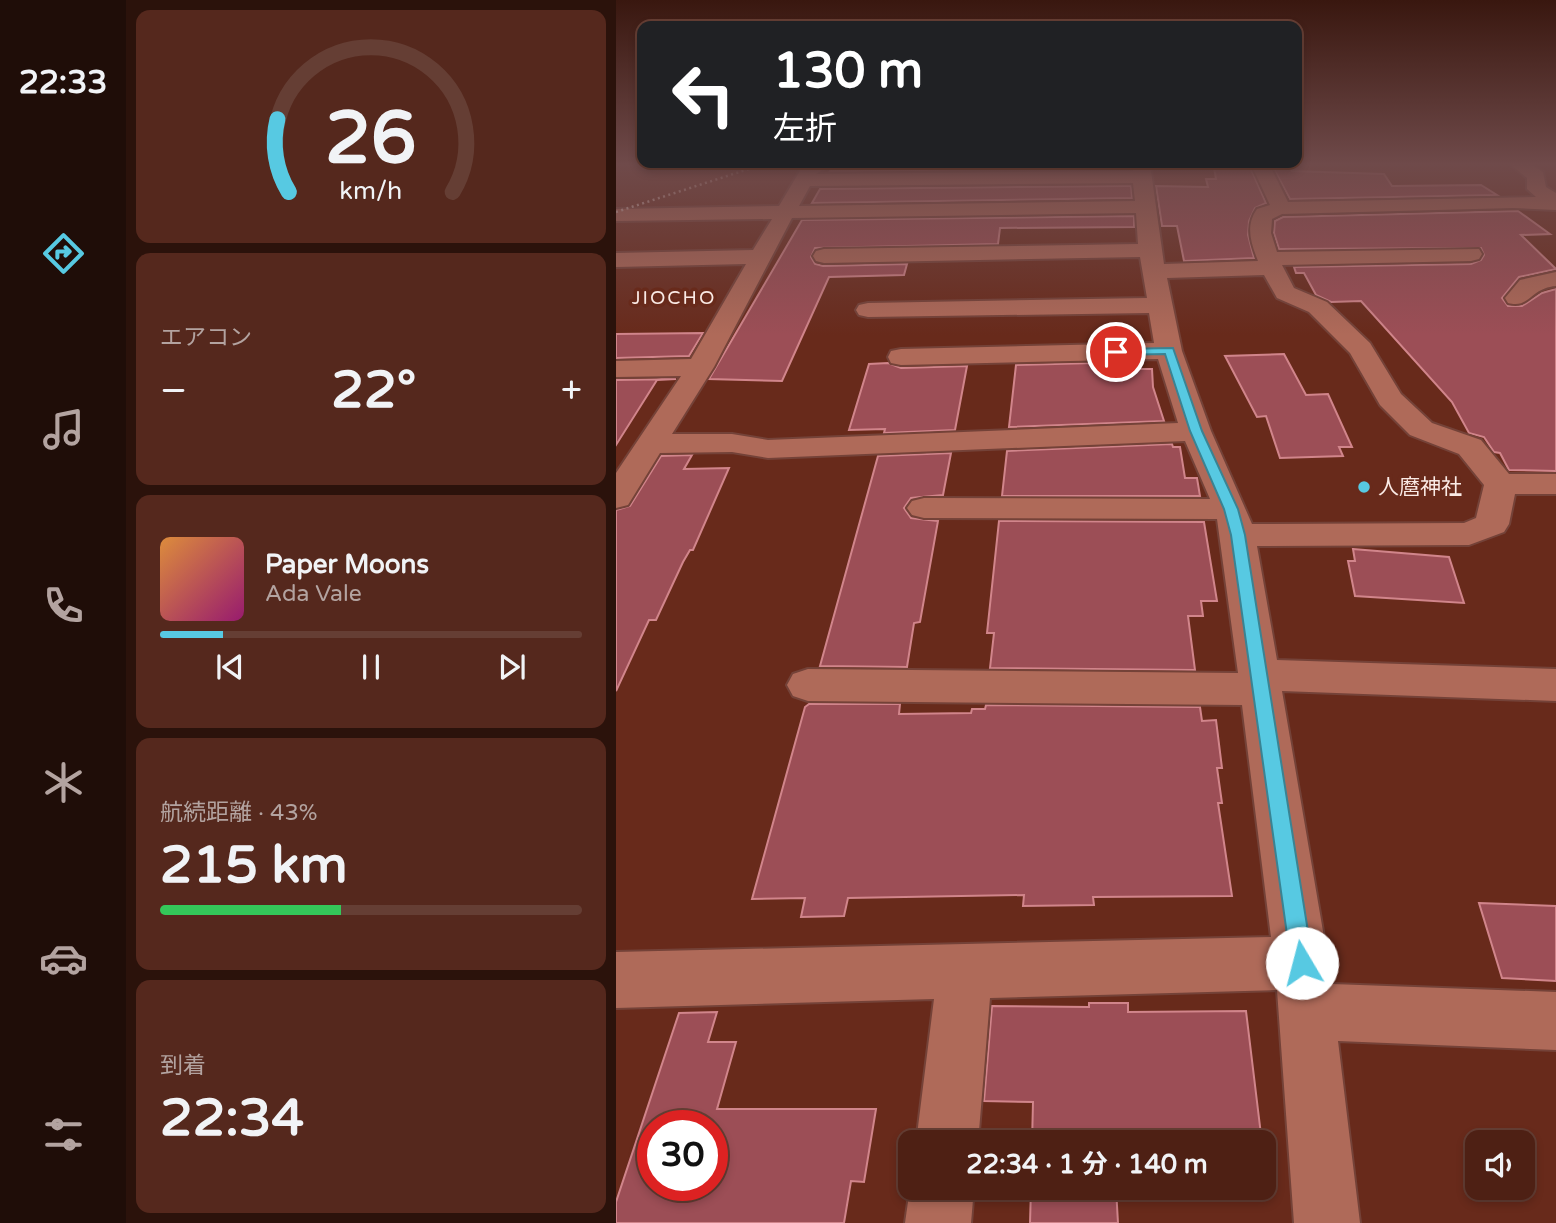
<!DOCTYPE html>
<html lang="ja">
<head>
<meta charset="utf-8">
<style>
  body { margin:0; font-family:"Varela Round","Noto Sans JP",sans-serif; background:#55281d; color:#f1f3f6; height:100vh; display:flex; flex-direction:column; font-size:26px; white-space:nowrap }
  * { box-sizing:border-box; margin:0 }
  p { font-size:23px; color:#b3a3a0 }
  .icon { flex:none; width:38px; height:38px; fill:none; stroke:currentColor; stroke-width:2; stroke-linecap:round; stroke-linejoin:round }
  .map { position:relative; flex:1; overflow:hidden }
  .panel { display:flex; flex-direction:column; gap:10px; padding:10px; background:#2b120b; width:490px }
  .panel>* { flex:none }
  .banner { position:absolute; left:21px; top:21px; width:665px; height:147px; border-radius:14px; box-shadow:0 4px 10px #0003,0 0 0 2px #653e34; background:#202124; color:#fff; overflow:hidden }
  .fabs { position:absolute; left:849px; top:1130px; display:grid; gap:14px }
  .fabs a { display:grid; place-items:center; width:70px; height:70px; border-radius:14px; background:#4e2014; box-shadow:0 4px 10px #0003,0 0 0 2px #653e34; font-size:35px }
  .speed { position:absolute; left:21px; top:1110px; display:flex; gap:14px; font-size:35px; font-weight:700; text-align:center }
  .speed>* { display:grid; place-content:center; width:91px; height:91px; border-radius:50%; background:#4e2014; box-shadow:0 4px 10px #0003,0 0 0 2px #653e34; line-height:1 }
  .speed .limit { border:10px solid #d22; background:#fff; color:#111 }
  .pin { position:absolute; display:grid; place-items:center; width:60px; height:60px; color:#fff; margin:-30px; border:4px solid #fff; border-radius:50%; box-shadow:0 2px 7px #0007 }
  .me { position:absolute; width:77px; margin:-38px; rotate:352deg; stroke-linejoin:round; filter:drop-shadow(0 0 5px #0008) }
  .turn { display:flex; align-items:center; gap:24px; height:147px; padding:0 21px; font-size:32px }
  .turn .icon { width:91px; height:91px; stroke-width:2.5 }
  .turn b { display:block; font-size:49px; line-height:60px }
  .big { font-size:52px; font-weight:700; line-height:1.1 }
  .panel .widget { flex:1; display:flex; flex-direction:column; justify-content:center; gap:10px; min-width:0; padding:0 24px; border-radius:14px; background:#55281d }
  .panel .dial { align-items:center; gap:0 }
  .dial svg { height:182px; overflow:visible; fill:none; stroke:#653e34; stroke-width:7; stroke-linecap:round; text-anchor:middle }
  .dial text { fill:#f1f3f6; stroke:none }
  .song { display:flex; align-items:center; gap:21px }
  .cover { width:84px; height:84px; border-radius:10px; background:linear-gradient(135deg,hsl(30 70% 55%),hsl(320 70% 35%)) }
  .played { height:7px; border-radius:4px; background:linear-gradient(90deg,#57c9e2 15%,#653e34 15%) }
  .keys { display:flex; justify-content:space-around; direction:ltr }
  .heat { display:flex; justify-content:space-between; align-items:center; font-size:38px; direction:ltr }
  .charge { height:10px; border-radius:5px; background:linear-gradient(90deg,#34c759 43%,#653e34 0) }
  .trip { position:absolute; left:282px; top:1130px; width:378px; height:70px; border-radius:14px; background:#4e2014; box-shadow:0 4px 10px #0003,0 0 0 2px #653e34; font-weight:700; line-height:70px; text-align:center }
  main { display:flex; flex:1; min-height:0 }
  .menu { display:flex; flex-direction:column; width:126px; justify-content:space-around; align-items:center; background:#1f0d08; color:#b3a3a0 }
  .menu .icon { width:49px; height:49px }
  .menu .current { color:#57c9e2 }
  .menu b { font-size:32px; color:#f1f3f6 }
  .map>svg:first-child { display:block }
  .building { fill:#9c4e56; stroke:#d1858b; stroke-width:2; fill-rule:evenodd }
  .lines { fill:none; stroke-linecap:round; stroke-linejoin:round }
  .minor-casing { stroke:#744238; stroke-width:4 }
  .minor { fill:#af6a59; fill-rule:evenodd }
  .rail { stroke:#e6cfc9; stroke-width:2.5; stroke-dasharray:2 3.5; stroke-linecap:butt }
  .route { fill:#57c9e2; stroke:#398393; stroke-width:2 }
  .poi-dot { fill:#57c9e2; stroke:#682a1b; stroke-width:2.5 }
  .labels { text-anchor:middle; stroke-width:7; stroke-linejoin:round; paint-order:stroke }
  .far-neighbourhood-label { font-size:19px; letter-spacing:2px; fill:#faeae5; stroke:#682a1b }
  .poi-label { font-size:21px; fill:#faeae5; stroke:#682a1b; text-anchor:start }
</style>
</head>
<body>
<main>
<nav class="menu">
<b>22:33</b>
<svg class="icon current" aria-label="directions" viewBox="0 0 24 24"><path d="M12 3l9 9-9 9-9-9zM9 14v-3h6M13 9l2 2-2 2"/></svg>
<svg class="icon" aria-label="music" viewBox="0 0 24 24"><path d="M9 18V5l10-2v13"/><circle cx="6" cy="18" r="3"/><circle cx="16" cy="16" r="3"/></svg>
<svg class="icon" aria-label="phone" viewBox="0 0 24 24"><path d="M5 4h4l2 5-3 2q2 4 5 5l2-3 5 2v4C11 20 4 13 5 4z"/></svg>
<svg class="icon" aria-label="climate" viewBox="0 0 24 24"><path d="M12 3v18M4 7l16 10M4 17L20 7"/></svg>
<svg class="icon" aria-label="car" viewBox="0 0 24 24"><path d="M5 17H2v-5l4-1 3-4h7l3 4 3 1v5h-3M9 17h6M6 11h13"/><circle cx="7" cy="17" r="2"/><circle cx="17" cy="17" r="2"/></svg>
<svg class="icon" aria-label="filters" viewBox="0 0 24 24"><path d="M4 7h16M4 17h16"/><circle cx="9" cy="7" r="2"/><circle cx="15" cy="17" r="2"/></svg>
</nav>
<section class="panel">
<div class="widget dial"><svg viewBox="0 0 100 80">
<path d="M14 69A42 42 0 1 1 86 69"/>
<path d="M14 69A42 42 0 0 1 9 37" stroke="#57c9e2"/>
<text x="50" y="56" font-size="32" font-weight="700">26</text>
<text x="50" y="72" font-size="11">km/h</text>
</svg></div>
<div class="widget"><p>エアコン</p>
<div class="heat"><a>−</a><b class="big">22°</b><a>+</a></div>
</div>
<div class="widget">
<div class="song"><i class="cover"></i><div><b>Paper Moons</b><p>Ada Vale</p></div></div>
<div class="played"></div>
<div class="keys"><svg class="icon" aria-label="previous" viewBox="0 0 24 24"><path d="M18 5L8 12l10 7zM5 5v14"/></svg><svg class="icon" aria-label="pause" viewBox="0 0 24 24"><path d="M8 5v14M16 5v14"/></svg><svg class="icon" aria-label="next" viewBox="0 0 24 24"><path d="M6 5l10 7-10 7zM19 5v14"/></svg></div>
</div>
<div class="widget"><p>航続距離 · 43%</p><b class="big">215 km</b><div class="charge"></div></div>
<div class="widget"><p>到着</p><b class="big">22:34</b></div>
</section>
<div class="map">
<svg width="940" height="1223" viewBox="0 0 940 1223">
  <rect width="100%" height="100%" fill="#682a1b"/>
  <!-- building -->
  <g class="building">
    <path d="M232,164H506L507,168L214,171L216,167H231Z"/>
    <path d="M598,167H634L650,203L639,208L633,221L632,235L638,258L568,261L561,226H546L540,186L592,187L590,179H600Z"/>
    <path d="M657,167H673L676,171L768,174L776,186L865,185L881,195L674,199Z"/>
    <path d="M509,186H515L516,198L196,203L204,189Z"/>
    <path d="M902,211L934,234L905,235L940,269L903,277L886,298L892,306H906L926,293L940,289V471L893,470L884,453L878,452L868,437L853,433L836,402L745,301L715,302L700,295L688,273H680L678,267L855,264L865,260L868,255L865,248L663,249L658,233L659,221L667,217Z"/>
    <path d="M518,216V227L384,228L382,244L199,248L195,257L199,264L207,266L291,264L288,275L213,277L166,381L93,379L186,220Z"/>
    <path d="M87,333L73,356L0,358V334Z"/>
    <path d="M668,354L690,395L712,394L736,447H723L727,456L664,458L650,416L641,417L609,356Z"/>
    <path d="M518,362L519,369H536L537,387L548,421L393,427L400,365Z"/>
    <path d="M272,363L285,368L351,366L339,430L268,433L269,429L233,430L253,364Z"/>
    <path d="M60,379L41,380L0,445V380Z"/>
    <path d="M556,444L557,447H564L569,478H581L584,496H386L391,451Z"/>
    <path d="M335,453L327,495L295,498L288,508L295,518L322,521L304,622L298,623L291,667L204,666L262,456Z"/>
    <path d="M76,455L68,469L113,468L77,550H74L67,562L40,620H33L0,691V510L14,506L45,456Z"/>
    <path d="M383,521L588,522L601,601H585L587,616H572L579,670L374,668L378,633H371Z"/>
    <path d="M737,549L833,557L848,603L739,596L732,561H739Z"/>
    <path d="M193,704H284L283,714L355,713L356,709H369L370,705L584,707L586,721L600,720L606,768H601L606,803H602L616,896L477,897L478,905L407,906L408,895L232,898L228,916L185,917L189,898L136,899L189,707Z"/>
    <path d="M863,903L940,906V981L886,978Z"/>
    <path d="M473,1003H512V1012L630,1011L646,1143H416L417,1102L368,1101L376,1006L473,1007Z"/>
    <path d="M101,1012L92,1042H120L101,1109H260L248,1182L235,1181L228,1223H0V1202L63,1013ZM37,1125H96V1185H37Z"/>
    <path d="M415,1188H500L502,1223H414Z"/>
  </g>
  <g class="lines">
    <!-- minor casing -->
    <g class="minor-casing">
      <g id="minor">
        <path d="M188,164H215L200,174L517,171L516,164H534L548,264L642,261C635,243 629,226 641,209L654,205L635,164H653L672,202L920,197L911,189V178L894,164H915L927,172L930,187L940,193V210L897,208L666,214L656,219L655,233L661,252L863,249L866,254L863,259L855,261L666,265L678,288L711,302L754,343L785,394L816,423L865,440L893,474H940V494H899L893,524L888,532L853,545L641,546L661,660L940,669V701L666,691L716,984L940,992V1050L722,1041L744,1223H678L661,990L374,998L362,1143H300L318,999L0,1008V952L655,937L626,705L192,701L177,696L171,685L177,674L192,669L622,673L601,519L308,518L296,515L291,508L296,501L308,498L594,499L569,441L152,458L116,452L44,453L12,505L0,508V473L65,376L0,377V361L75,359L130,264L0,267V253L137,250L156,219L0,221V209L163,206ZM517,183L519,201L183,206L194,186ZM520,213L522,244L208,249L200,251L197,256L200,261L208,263L524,257L531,298L252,303L243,305L240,310L243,315L252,317L533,313L538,343L285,349L275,351L272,357L275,363L285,365L542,359L562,423L152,440L116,434H56L98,367L176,218ZM648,275L661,298L693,312L734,353L764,405L794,435L843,454L868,485L860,518L848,523L636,524L595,431L566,351L551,278Z"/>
        <path d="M940,272V286C914,288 914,309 892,303L889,298L904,280Z"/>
        <path d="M294,1188H358L355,1223H289Z"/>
      </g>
    </g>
    <!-- minor -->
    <use href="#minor" class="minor"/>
    <!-- rail -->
    <path class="rail" d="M0,212L148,164"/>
  </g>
  <!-- sky -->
  <linearGradient id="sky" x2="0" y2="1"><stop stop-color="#39170f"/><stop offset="0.49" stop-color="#6f4a4a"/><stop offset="1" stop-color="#6f4a4a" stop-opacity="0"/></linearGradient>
  <rect width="940" height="335" fill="url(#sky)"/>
  <!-- route -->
  <path class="route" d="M557,348L586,431L622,509L629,535L697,963L694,971L686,974L678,971L675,963L615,535L608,509L574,431L549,354L500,355L494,352L500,349Z"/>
  <!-- markers -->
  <circle class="poi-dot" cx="748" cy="487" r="7"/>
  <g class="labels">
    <!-- far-neighbourhood labels -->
    <g class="far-neighbourhood-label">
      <text x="58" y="304">JIOCHO</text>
    </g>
    <!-- poi labels -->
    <g class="poi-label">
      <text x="762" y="494">人麿神社</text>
    </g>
  </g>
</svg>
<div class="fabs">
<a><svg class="icon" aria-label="sound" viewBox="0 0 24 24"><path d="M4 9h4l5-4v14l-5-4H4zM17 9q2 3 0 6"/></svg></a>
</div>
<div class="speed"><div class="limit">30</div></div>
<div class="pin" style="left:500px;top:352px;background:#d93025"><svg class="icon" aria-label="arrive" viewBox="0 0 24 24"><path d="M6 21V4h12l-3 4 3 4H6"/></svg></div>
<svg class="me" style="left:686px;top:963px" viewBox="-20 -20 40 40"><circle r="19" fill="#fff"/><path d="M0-13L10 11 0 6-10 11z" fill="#57c9e2"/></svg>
<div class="trip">22:34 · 1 分 · 140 m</div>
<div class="banner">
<div class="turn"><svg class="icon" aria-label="left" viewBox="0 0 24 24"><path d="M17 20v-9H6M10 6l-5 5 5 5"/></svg><div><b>130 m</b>左折</div></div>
</div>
</div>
</main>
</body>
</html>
